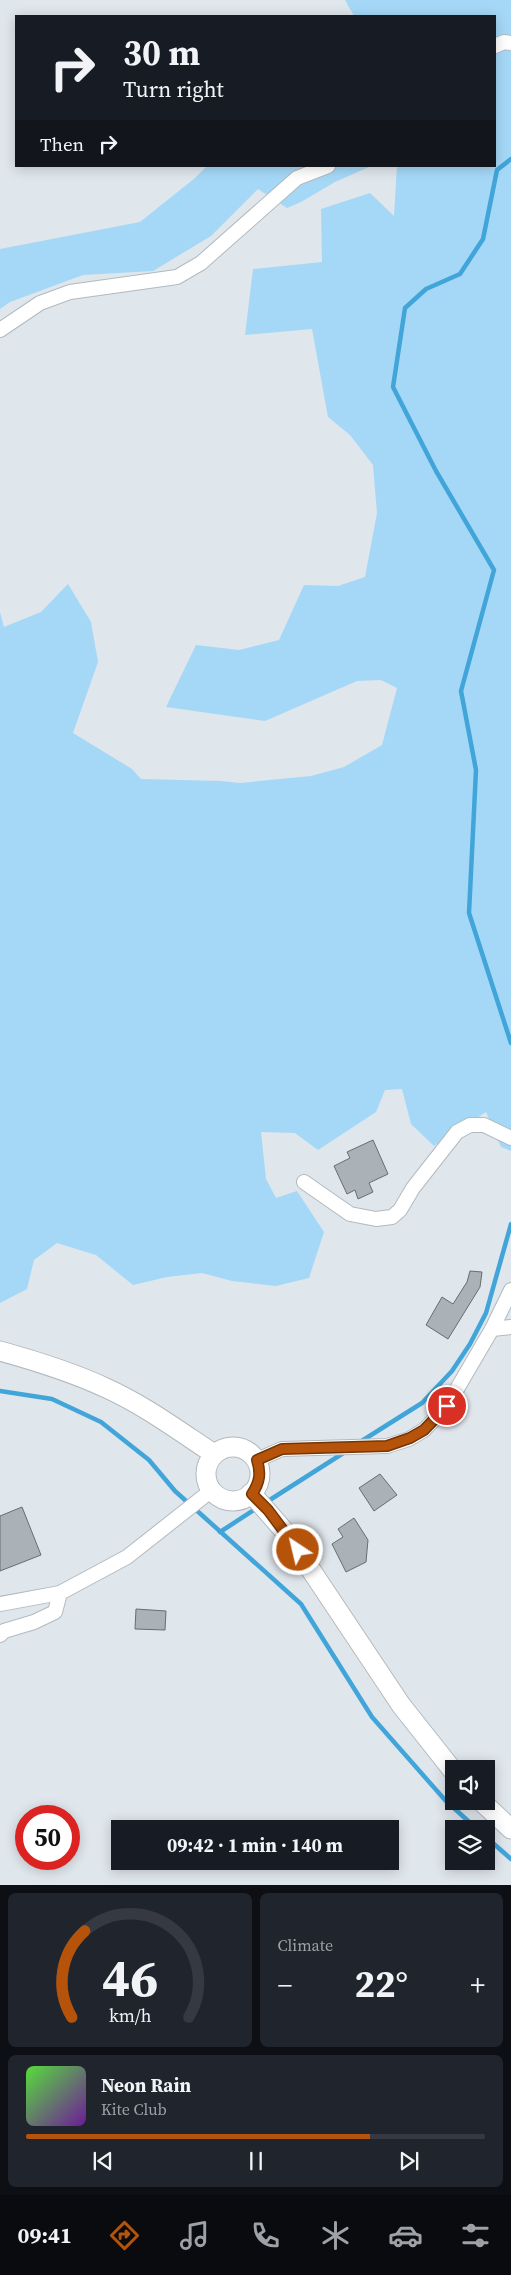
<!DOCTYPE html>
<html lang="en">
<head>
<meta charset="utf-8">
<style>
  body { margin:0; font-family:"Source Serif 4",serif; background:#20242c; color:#f1f3f6; height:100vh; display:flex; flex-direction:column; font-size:19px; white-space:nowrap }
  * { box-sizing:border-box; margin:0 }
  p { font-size:16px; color:#9ea1a6 }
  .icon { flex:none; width:28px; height:28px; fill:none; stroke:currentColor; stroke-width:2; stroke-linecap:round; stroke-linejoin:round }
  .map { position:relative; height:1885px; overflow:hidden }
  .drawer { display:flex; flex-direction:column; gap:8px; padding:8px; background:#0d0f14; flex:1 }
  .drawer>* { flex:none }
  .banner { position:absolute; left:15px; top:15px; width:481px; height:152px; border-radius:0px; box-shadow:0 2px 12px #0003; background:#171b24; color:#f1f3f6; overflow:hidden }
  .fabs { position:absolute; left:445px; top:1760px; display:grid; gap:10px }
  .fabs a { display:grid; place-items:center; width:50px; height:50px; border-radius:0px; background:#171b24; box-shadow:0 2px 12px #0003; font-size:25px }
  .speed { position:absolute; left:15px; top:1805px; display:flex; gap:10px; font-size:25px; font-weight:700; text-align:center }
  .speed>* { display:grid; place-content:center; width:65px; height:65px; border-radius:50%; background:#171b24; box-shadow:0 2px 12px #0003; line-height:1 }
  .speed .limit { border:8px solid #d22; background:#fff; color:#111 }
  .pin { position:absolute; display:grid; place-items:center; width:42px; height:42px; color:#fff; margin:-21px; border:2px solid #fff; border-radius:50%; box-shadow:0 1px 5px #0007 }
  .me { position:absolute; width:55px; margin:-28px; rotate:325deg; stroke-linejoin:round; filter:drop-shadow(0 0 4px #0008) }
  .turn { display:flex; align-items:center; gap:18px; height:105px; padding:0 25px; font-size:22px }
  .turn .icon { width:65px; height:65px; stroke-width:2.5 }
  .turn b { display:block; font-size:35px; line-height:42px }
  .then { display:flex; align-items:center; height:48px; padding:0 25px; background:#0003; gap:10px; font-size:19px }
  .big { font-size:38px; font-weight:700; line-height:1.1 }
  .drawer .tile { flex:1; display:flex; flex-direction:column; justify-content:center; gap:8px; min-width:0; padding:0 18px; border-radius:8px; background:#20242c }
  .drawer .dial { align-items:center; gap:0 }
  .dial svg { height:130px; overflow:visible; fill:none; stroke:#363941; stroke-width:7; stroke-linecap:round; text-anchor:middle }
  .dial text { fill:#f1f3f6; stroke:none }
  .song { display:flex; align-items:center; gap:15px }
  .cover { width:60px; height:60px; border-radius:8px; background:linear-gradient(135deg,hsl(110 70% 55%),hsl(280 70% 35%)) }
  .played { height:5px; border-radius:2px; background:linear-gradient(90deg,#b45309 75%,#363941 75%) }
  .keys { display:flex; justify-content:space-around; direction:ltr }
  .heat { display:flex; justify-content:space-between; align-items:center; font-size:28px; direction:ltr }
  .drawer .tiles { flex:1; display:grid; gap:8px; grid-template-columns:1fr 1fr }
  .tile:last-child { grid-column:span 2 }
  .trip { position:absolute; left:111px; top:1820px; width:288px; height:50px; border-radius:0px; background:#171b24; box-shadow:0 2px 12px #0003; font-weight:700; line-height:50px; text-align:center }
  .tabs { display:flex; height:80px; justify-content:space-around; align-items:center; background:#090b0e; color:#9ea1a6 }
  .tabs .icon { width:35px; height:35px }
  .tabs .on { color:#b45309 }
  .tabs b { font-size:22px; color:#f1f3f6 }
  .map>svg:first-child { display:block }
  .green { fill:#a5d8f7 }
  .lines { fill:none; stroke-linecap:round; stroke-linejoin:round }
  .stream { stroke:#41a5d9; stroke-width:4.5 }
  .building { fill:#aab2b7; stroke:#676e72 }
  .minor-casing { stroke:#b2babf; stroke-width:16 }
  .secondary-casing { stroke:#b2babf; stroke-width:21 }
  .minor { stroke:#fff; stroke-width:14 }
  .secondary { stroke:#fff; stroke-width:19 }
  .route-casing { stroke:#753606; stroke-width:12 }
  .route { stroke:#b45309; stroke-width:9 }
</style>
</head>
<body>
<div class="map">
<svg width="511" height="1885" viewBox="0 0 511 1885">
  <rect width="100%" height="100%" fill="#dfe6ec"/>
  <!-- green -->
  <g class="green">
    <path d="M345,0H511V1151L501,1147L486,1112L434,1146L411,1124L402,1089L385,1090L376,1112L318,1150L295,1133L261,1132L266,1179L276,1198L297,1191L324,1232L309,1278L276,1286L232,1281L202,1273L167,1277L133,1285L96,1255L57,1243L34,1260L27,1289L0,1303V612L4,627L41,612L68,584L91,622L98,662L73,733L132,769L141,779L220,781L240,783L311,776L344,767L382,745L397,688L381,680L357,681L265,721L166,707L196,645L239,650L279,640L304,585L338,586L365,577L377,513L373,465L350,435L328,417L312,329L245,335L253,269L322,262L321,209L370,193L394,216L397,166H495V16H354Z"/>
    <path d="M207,166H371L335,182L301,202L287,208L258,189L211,236L153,271L83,275L10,302L0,309V249L140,222L195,178Z"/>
  </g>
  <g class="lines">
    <!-- stream -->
    <g class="stream">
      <path d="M511,159L497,170L483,239L460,274L426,289L405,308L393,387L436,471L494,570L461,691L476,770L469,913L511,1043"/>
      <path d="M0,1391L52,1399L101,1422L149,1460L175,1491L301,1604L372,1717L445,1800L477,1829"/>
      <path d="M360,1442L422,1403L452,1371L470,1344L486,1313L511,1224"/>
      <path d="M265,1503L345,1452"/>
      <path d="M220,1532L257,1508"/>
      <path d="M486,1837L511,1859"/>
    </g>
  </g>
  <!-- building -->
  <g class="building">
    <path d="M373,1140L388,1174L369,1183L373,1192L358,1199L355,1190L347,1194L334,1166L350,1158L347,1152Z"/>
    <path d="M470,1271L482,1272L480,1287L448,1339L426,1325L442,1297L453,1304L467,1282Z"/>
    <path d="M380,1474L397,1495L374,1511L359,1488Z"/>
    <path d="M22,1507L41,1555L0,1571V1516Z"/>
    <path d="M354,1518L368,1540L366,1562L346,1572L332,1544L343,1537L338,1529Z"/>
    <path d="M136,1609L166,1611L165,1630L135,1629Z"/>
  </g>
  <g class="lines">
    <!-- minor casing -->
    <g class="minor-casing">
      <g id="minor">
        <path d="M495,46L504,42L511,43"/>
        <path d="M0,330L40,303L70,292L177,277L201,263L297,178L328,166"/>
        <path d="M304,1182L350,1214L376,1219L392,1217L400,1210L413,1188L457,1132L470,1125H484L511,1138"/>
        <path d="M492,1329L511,1327"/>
        <path d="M257,1460L282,1449L387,1446L409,1439L424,1430L447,1406L492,1329L511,1290"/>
        <path d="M0,1604L60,1593L127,1557L212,1490"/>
        <path d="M0,1635L4,1631L34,1622L55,1612L60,1593"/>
      </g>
    </g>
    <!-- secondary casing -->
    <g class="secondary-casing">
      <g id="secondary">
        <path d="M0,1351C36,1361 72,1372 106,1388C144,1405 179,1431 214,1454"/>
        <circle cx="233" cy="1474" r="27"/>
        <path d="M251,1493L287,1534L401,1705L454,1772"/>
        <path d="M481,1801L511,1829"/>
      </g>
    </g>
    <!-- minor -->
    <use href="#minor" class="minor"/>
    <!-- secondary -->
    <use href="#secondary" class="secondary"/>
  </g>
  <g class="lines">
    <!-- route casing -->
    <g class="route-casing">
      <path id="route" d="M298,1550L268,1510L252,1494C260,1482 261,1473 257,1460L282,1449L387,1446L410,1438L424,1430L447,1406"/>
    </g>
    <!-- route -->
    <use href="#route" class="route"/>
  </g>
</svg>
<div class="fabs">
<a><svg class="icon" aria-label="sound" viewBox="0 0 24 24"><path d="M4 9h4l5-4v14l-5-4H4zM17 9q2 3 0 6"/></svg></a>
<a><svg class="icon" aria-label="layers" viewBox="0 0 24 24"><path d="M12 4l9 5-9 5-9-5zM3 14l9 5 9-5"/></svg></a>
</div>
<div class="speed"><div class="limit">50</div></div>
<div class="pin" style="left:447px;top:1406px;background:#d93025"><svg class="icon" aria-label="arrive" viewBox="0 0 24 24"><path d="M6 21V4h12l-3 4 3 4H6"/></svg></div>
<svg class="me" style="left:298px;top:1550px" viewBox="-20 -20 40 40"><circle r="17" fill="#b45309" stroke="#fff" stroke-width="3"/><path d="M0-11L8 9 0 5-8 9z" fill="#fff"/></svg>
<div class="trip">09:42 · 1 min · 140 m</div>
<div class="banner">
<div class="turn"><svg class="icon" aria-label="right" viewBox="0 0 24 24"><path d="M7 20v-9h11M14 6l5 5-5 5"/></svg><div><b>30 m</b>Turn right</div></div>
<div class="then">Then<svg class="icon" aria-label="right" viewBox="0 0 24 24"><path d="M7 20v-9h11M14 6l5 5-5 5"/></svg></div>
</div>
</div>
<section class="drawer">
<div class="tiles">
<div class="tile dial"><svg viewBox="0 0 100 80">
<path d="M14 69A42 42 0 1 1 86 69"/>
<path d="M14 69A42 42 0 0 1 22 16" stroke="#b45309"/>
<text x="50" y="56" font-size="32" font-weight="700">46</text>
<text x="50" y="72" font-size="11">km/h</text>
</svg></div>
<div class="tile"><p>Climate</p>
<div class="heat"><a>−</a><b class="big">22°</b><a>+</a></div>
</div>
<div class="tile">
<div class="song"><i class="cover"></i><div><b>Neon Rain</b><p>Kite Club</p></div></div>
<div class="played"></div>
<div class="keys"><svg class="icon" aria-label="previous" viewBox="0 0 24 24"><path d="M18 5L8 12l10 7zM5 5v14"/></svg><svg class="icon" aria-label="pause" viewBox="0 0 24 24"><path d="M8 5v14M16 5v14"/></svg><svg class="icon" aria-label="next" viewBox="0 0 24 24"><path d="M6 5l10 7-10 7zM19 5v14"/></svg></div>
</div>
</div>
</section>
<nav class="tabs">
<b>09:41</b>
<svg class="icon on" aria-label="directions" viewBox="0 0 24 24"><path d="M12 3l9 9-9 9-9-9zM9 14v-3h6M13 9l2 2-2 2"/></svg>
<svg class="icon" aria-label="music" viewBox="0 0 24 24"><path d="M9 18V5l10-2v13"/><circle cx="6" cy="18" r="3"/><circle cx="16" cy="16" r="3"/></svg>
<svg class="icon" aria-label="phone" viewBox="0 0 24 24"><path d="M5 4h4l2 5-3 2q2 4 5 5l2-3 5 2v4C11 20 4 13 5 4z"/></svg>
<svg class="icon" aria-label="climate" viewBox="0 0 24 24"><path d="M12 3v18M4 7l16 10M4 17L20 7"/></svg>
<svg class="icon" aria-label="car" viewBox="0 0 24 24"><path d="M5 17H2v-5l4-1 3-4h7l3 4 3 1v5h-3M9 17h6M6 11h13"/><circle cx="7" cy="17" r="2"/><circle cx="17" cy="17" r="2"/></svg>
<svg class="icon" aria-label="filters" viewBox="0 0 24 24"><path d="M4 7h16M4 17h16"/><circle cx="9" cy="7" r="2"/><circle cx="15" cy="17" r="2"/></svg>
</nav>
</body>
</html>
